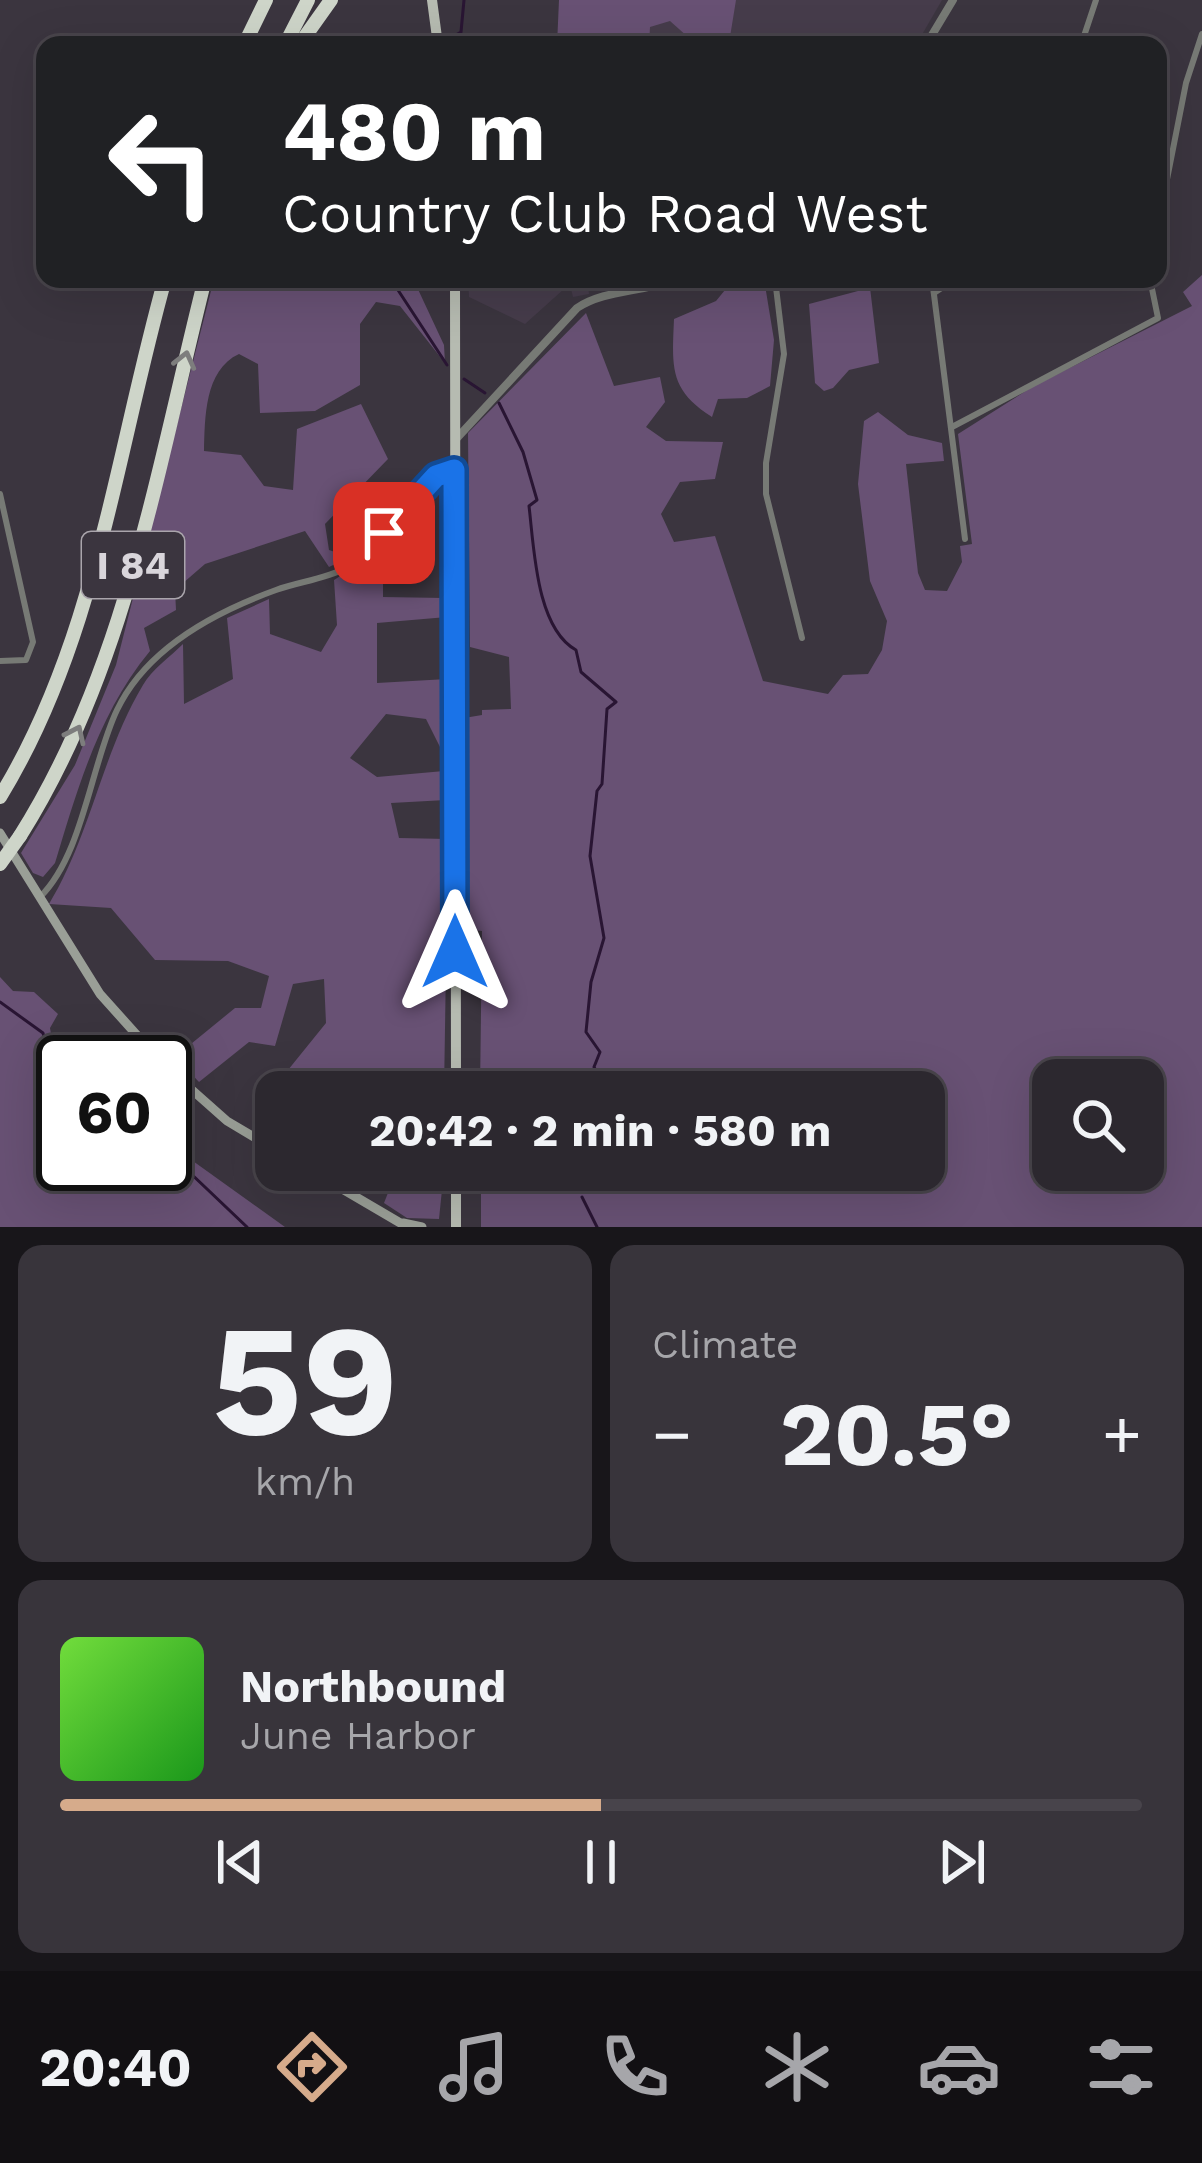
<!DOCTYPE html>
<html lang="en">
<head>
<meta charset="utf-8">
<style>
  body { margin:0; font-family:"Work Sans",sans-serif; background:#38343b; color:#f1f3f6; height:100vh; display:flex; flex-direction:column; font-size:45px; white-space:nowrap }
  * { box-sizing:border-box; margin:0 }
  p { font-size:39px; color:#a6a6aa }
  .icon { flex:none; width:66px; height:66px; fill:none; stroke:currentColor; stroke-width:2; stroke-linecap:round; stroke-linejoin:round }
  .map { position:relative; height:1227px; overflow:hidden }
  .panel { display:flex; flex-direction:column; gap:18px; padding:18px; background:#18161a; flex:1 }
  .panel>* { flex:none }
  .guide { position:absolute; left:36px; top:36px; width:1131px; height:252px; border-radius:24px; box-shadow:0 12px 48px #0002,0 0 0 3px #48444b; background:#202124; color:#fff; overflow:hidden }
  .fabs { position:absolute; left:1032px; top:1059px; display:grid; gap:24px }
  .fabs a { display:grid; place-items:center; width:132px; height:132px; border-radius:24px; background:#2c282f; box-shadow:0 12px 48px #0002,0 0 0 3px #48444b; font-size:60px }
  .speed { position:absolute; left:36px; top:1035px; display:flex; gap:24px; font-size:60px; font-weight:700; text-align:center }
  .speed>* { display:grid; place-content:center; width:156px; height:156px; border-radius:50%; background:#2c282f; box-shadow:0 12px 48px #0002,0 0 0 3px #48444b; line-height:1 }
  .speed .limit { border:6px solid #111; border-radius:18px; background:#fff; color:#111 }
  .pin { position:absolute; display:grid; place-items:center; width:102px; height:102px; color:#fff; margin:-51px; border-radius:24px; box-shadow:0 6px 18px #0006 }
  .me { position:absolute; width:132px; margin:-66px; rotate:0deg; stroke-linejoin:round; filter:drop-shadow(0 0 9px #0008) }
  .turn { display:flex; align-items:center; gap:42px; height:252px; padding:0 48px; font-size:54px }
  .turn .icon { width:156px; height:156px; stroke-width:2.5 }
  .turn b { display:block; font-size:84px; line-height:102px }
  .big { font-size:90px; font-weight:700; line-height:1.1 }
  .panel .widget { flex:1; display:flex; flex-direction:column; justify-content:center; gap:18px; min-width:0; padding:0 42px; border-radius:24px; background:#38343b }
  .panel .dial { align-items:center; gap:0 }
  .dial b { font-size:156px; line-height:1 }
  .song { display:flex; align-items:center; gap:36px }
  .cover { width:144px; height:144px; border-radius:18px; background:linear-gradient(135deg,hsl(100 70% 55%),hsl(120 70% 35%)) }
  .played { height:12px; border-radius:6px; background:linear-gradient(90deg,#d6ab8b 50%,#48444b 50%) }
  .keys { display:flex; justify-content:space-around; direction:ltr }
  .heat { display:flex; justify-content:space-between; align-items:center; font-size:66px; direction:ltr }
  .panel .tiles { flex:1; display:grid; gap:18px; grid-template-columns:1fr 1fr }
  .widget:last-child { grid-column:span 2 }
  .trip { position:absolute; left:255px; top:1071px; width:690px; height:120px; border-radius:24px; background:#2c282f; box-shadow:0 12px 48px #0002,0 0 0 3px #48444b; font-weight:700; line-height:120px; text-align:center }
  .tabs { display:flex; height:192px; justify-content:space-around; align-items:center; background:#121013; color:#a6a6aa }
  .tabs .icon { width:84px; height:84px }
  .tabs .active { color:#d6ab8b }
  .tabs b { font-size:54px; color:#f1f3f6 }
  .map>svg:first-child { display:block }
  .built { fill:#463c4b }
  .green { fill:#685174; fill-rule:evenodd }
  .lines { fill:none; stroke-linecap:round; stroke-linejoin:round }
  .stream { stroke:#291533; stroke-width:3 }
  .minor { stroke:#777a75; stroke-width:6 }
  .tertiary { stroke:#777a75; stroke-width:8 }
  .secondary { stroke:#9a9f97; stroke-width:9 }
  .primary { stroke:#b6bbb1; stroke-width:10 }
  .motorway { stroke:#ced5c9; stroke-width:14 }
  .motorway-bridge { stroke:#ced5c9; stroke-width:14 }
  .oneway { stroke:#7d7d7d }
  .route-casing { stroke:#114b97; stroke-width:30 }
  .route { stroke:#1a73e8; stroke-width:21 }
  .labels { text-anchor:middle; stroke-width:12; stroke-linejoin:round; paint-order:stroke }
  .shield { fill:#3b353f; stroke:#aaa5ac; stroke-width:3 }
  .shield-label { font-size:39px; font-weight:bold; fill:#d9d5db }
</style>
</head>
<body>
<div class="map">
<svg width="1202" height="1227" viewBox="0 0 1202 1227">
  <rect width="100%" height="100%" fill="#3b353f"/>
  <!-- built -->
  <g class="built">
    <path d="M643,0H942L916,45H621Z"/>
    <path d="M468,279H587L589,294L573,297L571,289H564L525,324L469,297Z"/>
  </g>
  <!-- green -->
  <g class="green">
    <path d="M559,0H736L730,37H688L670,21L650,27L649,45H557Z"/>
    <path d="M1202,275V1227H481V1170H924V1092H480L482,931L466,929L464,718L482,715V710L511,709L509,657L470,647L468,433L586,313L614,386L660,377L665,402L646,427L666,441L723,442L715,479L680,482L661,514L674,542L715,536L763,681L828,694L843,675L868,674L882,650L887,621L870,581L858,484L864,421L878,412L908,435L942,443L944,461L906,464L918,573L925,590L947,591L962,562L960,546L972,544L958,434L1032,387L1192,306L1183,292ZM1053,1080H1143V1170H1053Z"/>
    <path d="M214,279H401L416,285L444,345L445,363L400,306L376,302L360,324V385L315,411L260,413L258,364L239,354C204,370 205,419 204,451L241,455L264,486L293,490L297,429L361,404L388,459L325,524L329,550L350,557L329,567L305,531L205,564L175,590L176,610L144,628L150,651C99,713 78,787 55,863L43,877L33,873L21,853L75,765L116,665Z"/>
    <path d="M734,279H764L774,340L770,386L747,398L718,399L712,417C669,390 672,367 674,319L716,301Z"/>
    <path d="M856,279H869L879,363L849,370L833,388L824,391L815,383L809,304L858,291Z"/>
    <path d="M375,554L383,563V597L444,598L447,617L377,623V683L447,679V761L426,719L386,714L350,758L377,777L444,771L446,800L391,803L399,838L448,839L444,1092H307L288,1070L326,1023L324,979L293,984L275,1046L249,1042L199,1082L175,1057L235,1008H261L269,976L228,961L155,960L111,908L49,904C91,835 102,753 143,685C152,669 170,657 183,644L184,704L233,679L227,618L269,599L270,634L321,652L337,625L334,580Z"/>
    <path d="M0,977L13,991L34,992L58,1014L50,1028L57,1070L63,1067V1164H165V1141L285,1227H0Z"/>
    <path d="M397,1170H444L439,1219L407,1218L384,1203Z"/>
  </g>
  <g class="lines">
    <!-- stream -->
    <g class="stream">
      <path d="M444,42L461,32L464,0"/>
      <path d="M377,279L396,287L447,365"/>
      <path d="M464,379L485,393"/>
      <path d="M499,403L523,452L537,500L529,506C534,547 536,628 576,650L581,672L616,702L607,709L602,784L597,791L590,856L604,938L591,982L586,1032L600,1052L594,1067L606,1092"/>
      <path d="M0,1002L43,1033L48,1054L37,1063L35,1087L63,1100"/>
      <path d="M165,1149L247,1227"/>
      <path d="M579,1191L609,1170"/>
      <path d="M582,1197L597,1227"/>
    </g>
    <!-- minor -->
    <g class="minor">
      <path d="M1081,45L1096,0"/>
      <path d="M1158,225L1186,83L1202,34"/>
      <path d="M775,279L784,354L766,463V494L802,638"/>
      <path d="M932,279L965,539"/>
      <path d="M934,293L955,279"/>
      <path d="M952,427L1158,318L1150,279"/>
      <path d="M0,494L33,642L26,660L0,661"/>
      <path d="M40,897C83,855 91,764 117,710C146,649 215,612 276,590C298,582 325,579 346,568C390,545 406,487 454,470"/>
    </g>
    <!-- tertiary -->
    <g class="tertiary">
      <path d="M926,45L953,0"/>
      <path d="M457,438L577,308C606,289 642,293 675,279"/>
    </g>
    <!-- secondary -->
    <g class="secondary">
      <path d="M0,833L100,994L161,1062"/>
      <path d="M165,1066L227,1121L276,1150"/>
      <path d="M310,1170L407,1227"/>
      <path d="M403,1223L422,1227"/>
    </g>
    <!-- primary -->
    <g class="primary">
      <path d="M432,0L438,45"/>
      <path d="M455,279L456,1092"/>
      <path d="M456,1170V1227"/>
    </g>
    <!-- motorway -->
    <g class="motorway">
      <path d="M244,45L266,0"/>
      <path d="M285,45L308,0"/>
      <path d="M299,45L331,0"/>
      <path d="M0,797C96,640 116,454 165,279"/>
      <path d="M20,836C126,668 157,469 205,279"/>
    </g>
    <!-- motorway-bridge -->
    <path class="motorway-bridge" d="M0,864L20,836"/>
  </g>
  <!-- one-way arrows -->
  <defs><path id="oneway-chevron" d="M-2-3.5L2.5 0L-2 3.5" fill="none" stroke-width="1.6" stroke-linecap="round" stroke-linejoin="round" transform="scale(3)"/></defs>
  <g class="oneway">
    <use href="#oneway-chevron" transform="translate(185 360) rotate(-76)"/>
    <use href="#oneway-chevron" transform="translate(76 734) rotate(-65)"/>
  </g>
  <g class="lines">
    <!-- route casing -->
    <g class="route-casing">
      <path id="route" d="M384,533L436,476L454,470L455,952"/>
    </g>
    <!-- route -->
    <use href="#route" class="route"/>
  </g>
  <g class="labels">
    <!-- shield labels -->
    <rect class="shield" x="82" y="532" width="102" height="66" rx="9"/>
    <g class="shield-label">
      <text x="133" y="579">I 84</text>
    </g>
  </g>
</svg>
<div class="fabs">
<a><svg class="icon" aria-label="search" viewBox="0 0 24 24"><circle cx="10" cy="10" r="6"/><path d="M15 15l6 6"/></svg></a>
</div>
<div class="speed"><div class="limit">60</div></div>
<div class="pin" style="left:384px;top:533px;background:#d93025"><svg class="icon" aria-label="arrive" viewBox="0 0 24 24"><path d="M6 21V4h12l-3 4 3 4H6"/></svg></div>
<svg class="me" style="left:455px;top:952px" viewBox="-20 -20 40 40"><path d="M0-17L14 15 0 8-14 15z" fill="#1a73e8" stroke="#fff" stroke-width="4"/></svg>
<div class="trip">20:42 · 2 min · 580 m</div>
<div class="guide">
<div class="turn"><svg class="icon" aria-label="left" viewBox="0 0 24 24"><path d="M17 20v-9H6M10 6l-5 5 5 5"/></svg><div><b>480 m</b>Country Club Road West</div></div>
</div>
</div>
<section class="panel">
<div class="tiles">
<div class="widget dial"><b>59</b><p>km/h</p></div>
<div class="widget"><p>Climate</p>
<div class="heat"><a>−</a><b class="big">20.5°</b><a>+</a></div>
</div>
<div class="widget">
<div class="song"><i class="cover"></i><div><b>Northbound</b><p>June Harbor</p></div></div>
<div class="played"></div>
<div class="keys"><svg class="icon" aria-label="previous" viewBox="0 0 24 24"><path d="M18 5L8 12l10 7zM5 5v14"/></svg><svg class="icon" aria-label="pause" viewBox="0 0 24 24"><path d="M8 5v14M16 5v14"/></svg><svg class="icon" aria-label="next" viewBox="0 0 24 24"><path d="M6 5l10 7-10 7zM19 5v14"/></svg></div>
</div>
</div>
</section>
<nav class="tabs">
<b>20:40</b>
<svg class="icon active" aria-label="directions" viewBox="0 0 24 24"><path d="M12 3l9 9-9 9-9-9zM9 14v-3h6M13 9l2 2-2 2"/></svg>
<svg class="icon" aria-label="music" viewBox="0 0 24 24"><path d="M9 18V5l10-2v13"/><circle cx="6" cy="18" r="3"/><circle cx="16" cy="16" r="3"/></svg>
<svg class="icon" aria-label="phone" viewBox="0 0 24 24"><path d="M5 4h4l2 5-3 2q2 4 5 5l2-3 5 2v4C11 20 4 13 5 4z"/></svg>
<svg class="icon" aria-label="climate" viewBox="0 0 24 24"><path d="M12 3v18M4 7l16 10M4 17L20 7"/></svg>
<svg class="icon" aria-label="car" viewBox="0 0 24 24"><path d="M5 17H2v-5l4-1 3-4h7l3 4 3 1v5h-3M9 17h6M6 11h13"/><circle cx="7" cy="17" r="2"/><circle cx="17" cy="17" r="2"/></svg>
<svg class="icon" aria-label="filters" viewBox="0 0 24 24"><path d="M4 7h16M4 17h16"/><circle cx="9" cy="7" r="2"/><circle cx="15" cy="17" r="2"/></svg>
</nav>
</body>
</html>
